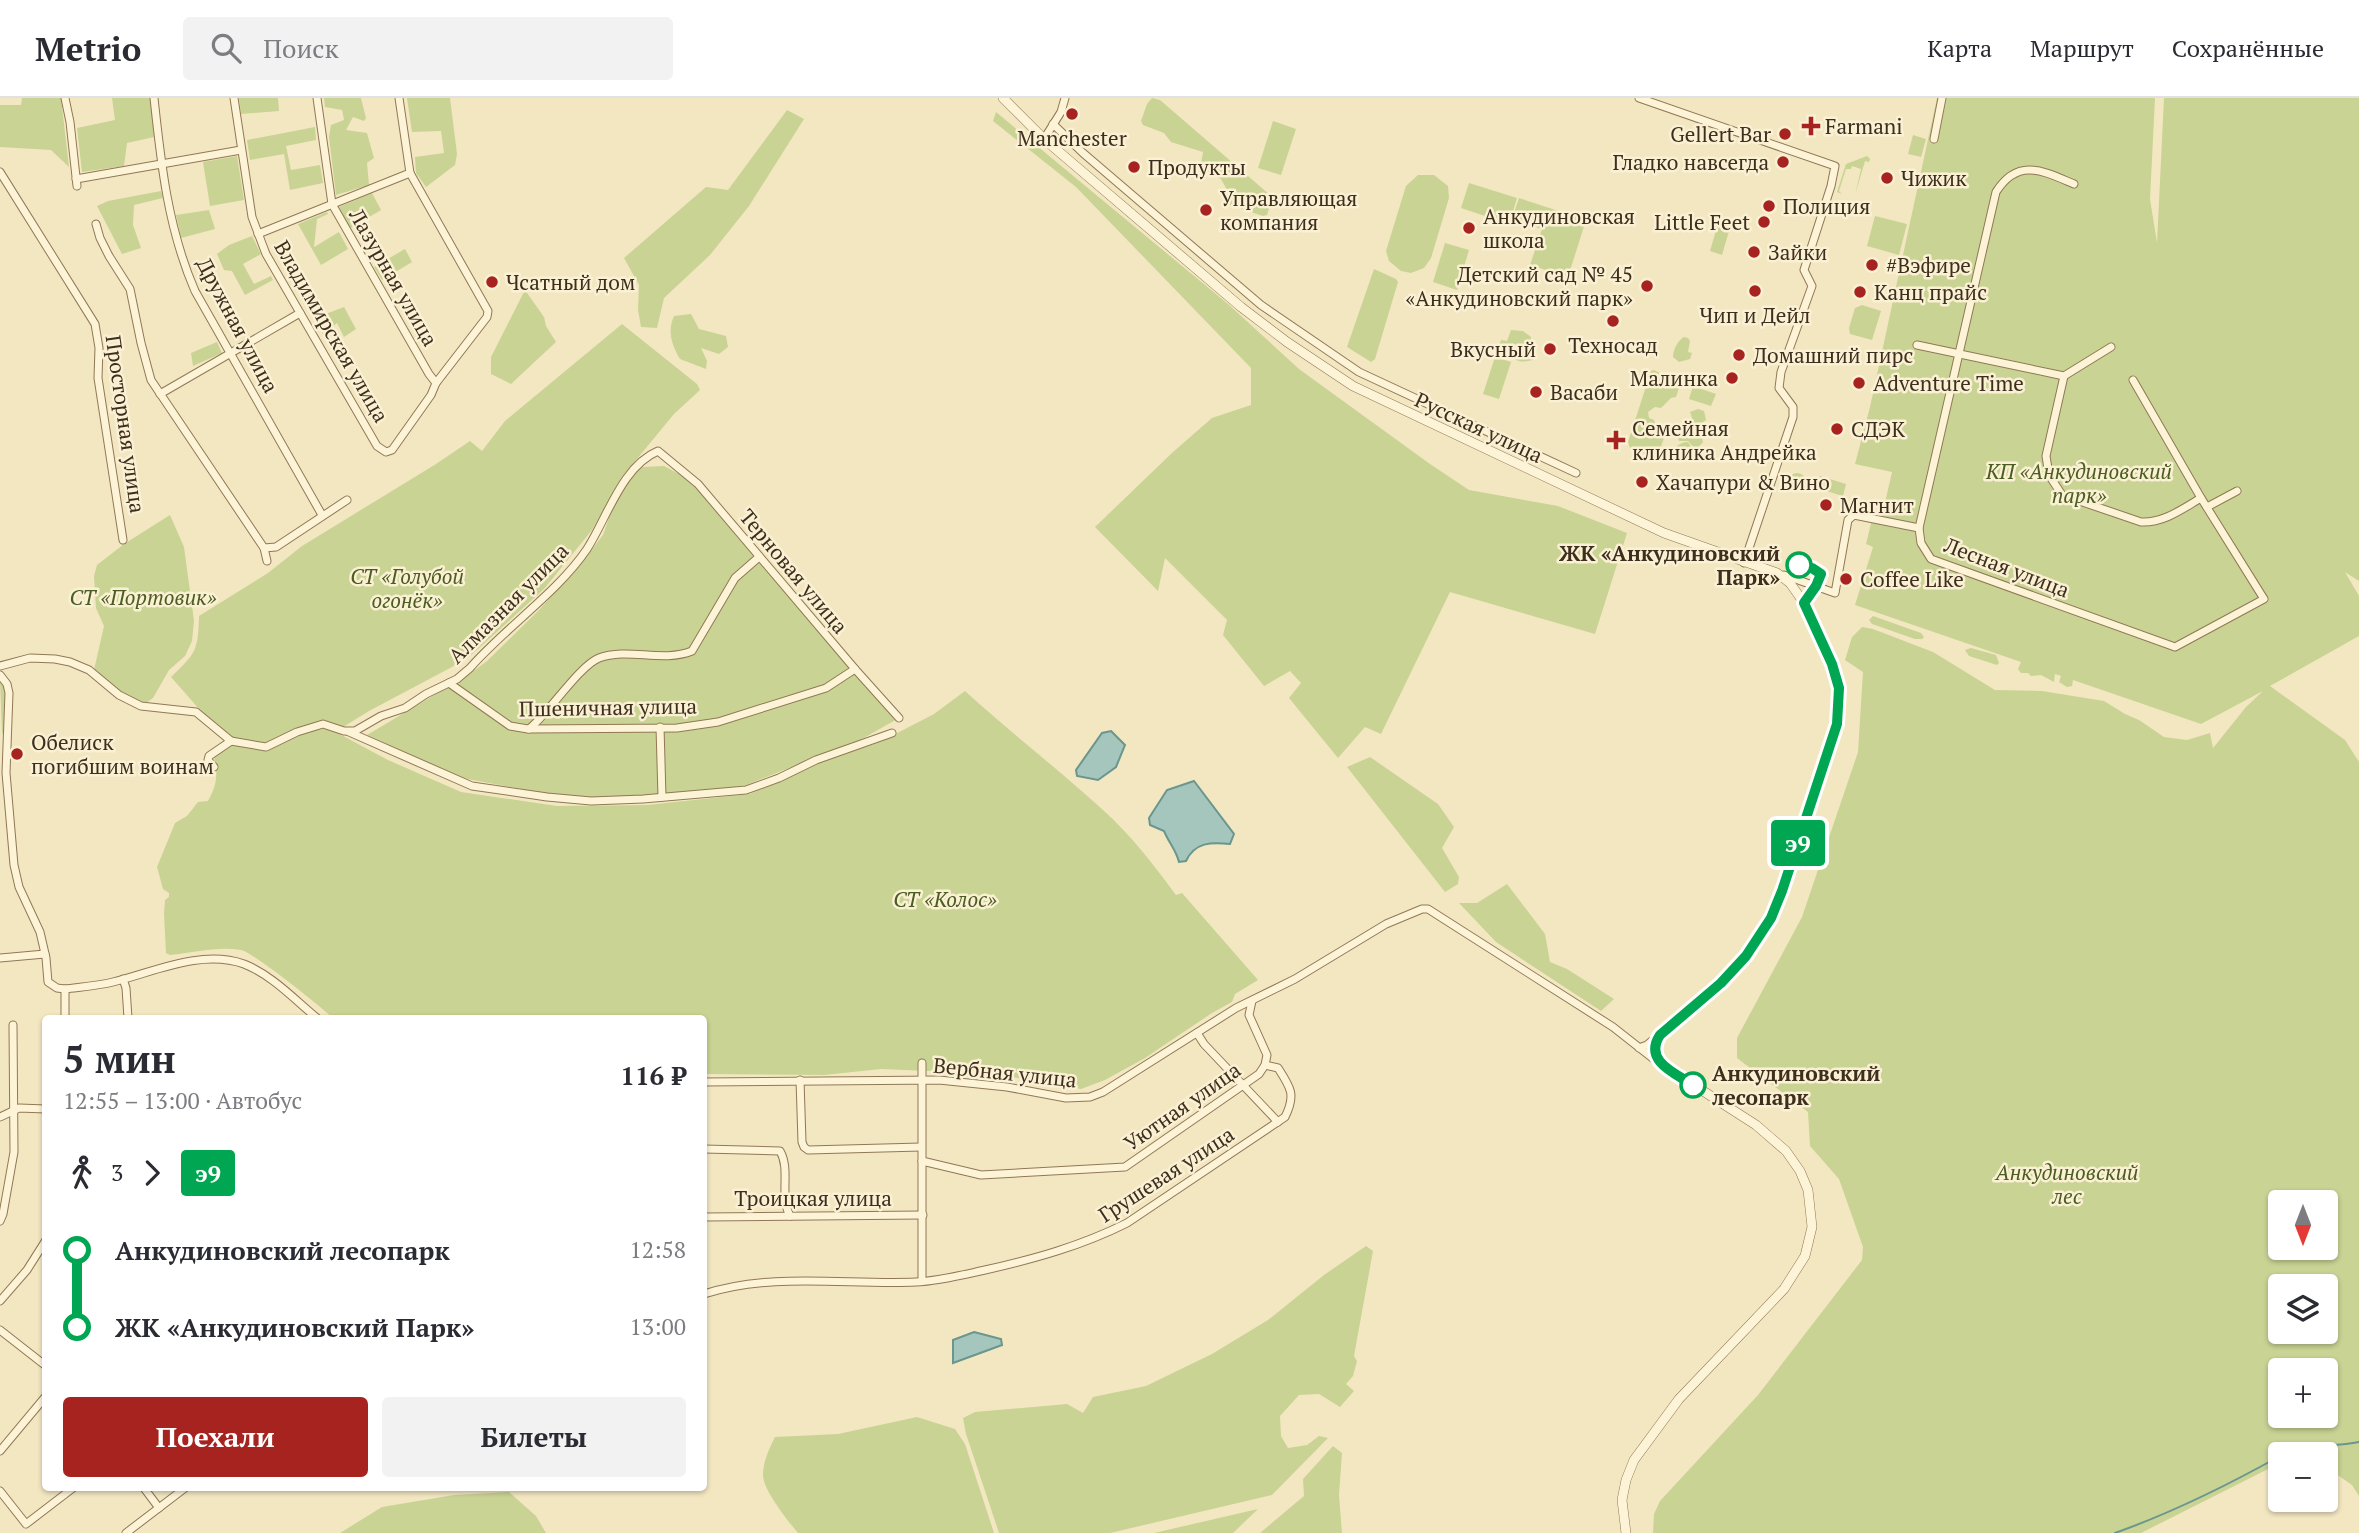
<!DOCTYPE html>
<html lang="ru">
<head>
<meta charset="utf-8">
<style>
	body { margin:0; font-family:"PT Serif",serif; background:#f2f2f3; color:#2b2b33; height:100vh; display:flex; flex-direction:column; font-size:26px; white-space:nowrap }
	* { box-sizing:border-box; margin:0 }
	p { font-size:23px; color:#7c7c81 }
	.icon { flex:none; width:38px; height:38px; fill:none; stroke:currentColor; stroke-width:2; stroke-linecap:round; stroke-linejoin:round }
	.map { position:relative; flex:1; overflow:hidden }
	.details { position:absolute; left:42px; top:917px; width:665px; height:476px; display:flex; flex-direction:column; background:#fff; border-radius:7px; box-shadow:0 2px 5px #0004 }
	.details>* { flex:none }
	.badge { padding:0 14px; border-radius:5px; font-size:24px; line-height:46px }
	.needle { width:46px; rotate:180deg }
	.buttons { position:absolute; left:2268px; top:1092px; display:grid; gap:14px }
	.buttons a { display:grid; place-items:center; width:70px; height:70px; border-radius:7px; background:#fff; box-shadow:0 2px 5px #0004; font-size:35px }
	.map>.badge { position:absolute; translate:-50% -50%; box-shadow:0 0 0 4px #fff }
	.legs { display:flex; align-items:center; gap:10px; height:77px; padding:0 21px; font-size:23px }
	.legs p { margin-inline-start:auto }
	.head { display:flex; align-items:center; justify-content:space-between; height:119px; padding:0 21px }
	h1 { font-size:38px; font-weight:700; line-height:52px }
	.action { display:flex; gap:14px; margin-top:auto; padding:14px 21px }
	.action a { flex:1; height:80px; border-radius:7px; background:#a7231f; color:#fff; font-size:28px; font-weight:700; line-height:80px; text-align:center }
	.action a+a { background:#f2f2f3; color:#2b2b33 }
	ul { padding:0 21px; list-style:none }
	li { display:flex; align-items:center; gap:24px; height:77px; font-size:26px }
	li i { display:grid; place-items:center; width:10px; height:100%; margin:0 9px; background:currentColor }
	li i::after { content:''; width:18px; height:18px; margin:-9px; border:5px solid; border-radius:50%; background:#fff }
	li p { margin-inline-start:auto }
	li:first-child i { background:linear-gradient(#0000 50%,currentColor 0) }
	li:last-child i { background:linear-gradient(currentColor 50%,#0000 0) }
	header { display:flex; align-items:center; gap:42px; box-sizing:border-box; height:98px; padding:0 35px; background:#fff; border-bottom:2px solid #e1e1e2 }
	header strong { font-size:33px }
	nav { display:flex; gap:38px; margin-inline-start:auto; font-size:24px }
	.search { width:490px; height:63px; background:#f2f2f3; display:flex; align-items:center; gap:18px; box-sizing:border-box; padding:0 24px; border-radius:7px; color:#7c7c81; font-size:26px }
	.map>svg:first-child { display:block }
</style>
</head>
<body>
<header>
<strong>Metrio</strong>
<div class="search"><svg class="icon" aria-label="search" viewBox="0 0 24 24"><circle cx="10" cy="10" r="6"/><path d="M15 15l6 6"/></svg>Поиск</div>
<nav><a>Карта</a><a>Маршрут</a><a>Сохранённые</a></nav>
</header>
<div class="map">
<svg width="2359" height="1435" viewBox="0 0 2359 1435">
	<rect width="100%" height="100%" fill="#f3e7c2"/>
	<g fill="#c9d394" fill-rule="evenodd">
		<polygon points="22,0 61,0 69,69 51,52 0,49 0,7 21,7"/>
		<polygon points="112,0 151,0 154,39 127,45 124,68 82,74 77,30 115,22"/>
		<polygon points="239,0 278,0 279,13 241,16"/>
		<polygon points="324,0 361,0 366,20 364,23 353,19 346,32 367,35 374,60 367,65 369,87 336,97 329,39 331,27 344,22 342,12 325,9"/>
		<polygon points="407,0 450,0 457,56 455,67 426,89 416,75 415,59 444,55 441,33 412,34"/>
		<polygon points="1152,0 1160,2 1270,97 1272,101 1267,117 1263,118 1224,105 1226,90 1221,81 1200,71 1203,54 1171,44 1164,35 1143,27 1141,23 1147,6"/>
		<path d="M1937,0h218l-5,101 7,44 7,-145h195v483l-14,-9 14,24v40l-89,50 75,54 14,22v734l-7,-11 -26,-18v-13h-18l-4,-2 -6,2h-18v9l-139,70h-488l1,-19 6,-13 98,-106 104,-135 1,-13 -24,-68 -29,-33 -2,-34 -71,-54v-20l65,-121 56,-165 5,-80 -18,-12 7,-23 10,-10 11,2 60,23 62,38 47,1 62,10 21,13 14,6 25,17 23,3 23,-7 3,15 33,-41 17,-16 -62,33 -128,-44 -1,6 -5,1 -8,-5 2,-6 -6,-2 -1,8 -13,-7 -10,1 -3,-3h-7l-3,-4 3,-7 -166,-57 18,-58 -7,-3 7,-29 9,1 10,-44 -37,-8 15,-57zM2280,1104h46v46h-46zM2280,1188h46v46h-46zM2280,1272h46v46h-46z"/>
		<polygon points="787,12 804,21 749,108 710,157 664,200 657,230 641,229 638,212 639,187 624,160 706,89 728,92"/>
		<polygon points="996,14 1228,206 1299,271 1430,366 1469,392 1558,408 1627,435 1595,536 1450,494 1381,636 1365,629 1338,660 1289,600 1301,585 1290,573 1264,588 1223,537 1227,522 1165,460 1158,493 1095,429 1173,354 1212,320 1251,307 1251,270 1076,89 993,23"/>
		<polygon points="1273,23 1296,31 1281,77 1258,70"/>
		<polygon points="315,29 316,42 286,48 291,72 320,67 323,85 290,92 284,56 250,62 247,42"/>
		<polygon points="1913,37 1926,41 1921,59 1908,56"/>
		<polygon points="237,58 244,102 210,108 203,64"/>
		<polygon points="1867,58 1870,61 1869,64 1865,63 1855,97 1861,71 1852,68 1851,71 1846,71 1839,93 1842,96 1837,94 1846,66"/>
		<polygon points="1418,77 1434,77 1448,88 1449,100 1431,160 1424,170 1411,175 1401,173 1389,163 1386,153 1406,88"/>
		<polygon points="1469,85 1517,100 1509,126 1461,110"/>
		<polygon points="161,93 163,100 134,107 133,127 141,150 122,156 97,108 108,103"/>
		<polygon points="372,95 381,112 349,131 339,109"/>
		<polygon points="1519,100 1586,122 1568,179 1530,167 1542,131 1512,121"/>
		<polygon points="209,112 215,131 181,140 176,117"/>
		<polygon points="327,114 328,116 317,121 314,149 339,134 348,151 321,167 298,126"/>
		<polygon points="1875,118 1907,126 1899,157 1867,148"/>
		<polygon points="1717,129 1729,133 1722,157 1710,153"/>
		<polygon points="252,138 261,156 243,166 254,186 271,178 273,182 245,197 232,173 224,172 217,156 229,147"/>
		<polygon points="1445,145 1469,152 1457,192 1433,184"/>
		<polygon points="405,151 412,164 382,182 374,169"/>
		<polygon points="1374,171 1396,181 1398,184 1375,261 1371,264 1347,249"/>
		<polygon points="525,192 544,219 546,228 556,244 511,286 491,276 491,259"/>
		<polygon points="1862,207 1881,213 1872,242 1850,236 1849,230 1855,210"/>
		<polygon points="344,209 356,231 344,239 337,225 323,236 319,229 323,217"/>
		<path d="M691,216l8,15 27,7 2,11 -9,7 -18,-6 6,13 -1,8 -26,-10c-8,-14 -13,-27 -6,-43z"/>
		<path d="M622,226l75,60 3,6 -26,24 -52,63 -30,53 -48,59 -77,70 -98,52 -26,16 -18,-7 -28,10 -34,16 -31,-7 -18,-13 -43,-49c25,-24 27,-26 28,-61l69,-43 34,-27 134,-82 34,-23 12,10 23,-30z"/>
		<path d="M1511,232l12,1 8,6 -4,18 6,3v2c-14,3 -15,2 -25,-7l-12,2 5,-15 6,1z"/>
		<path d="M1684,239l4,1 2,3 -2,11 4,1 -2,6 -11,3 -6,-5c0,-7 5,-17 11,-20z"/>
		<polygon points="217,244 222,255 193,268 191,255"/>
		<polygon points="1495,259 1511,264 1499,301 1483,296"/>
		<polygon points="1654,272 1669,280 1674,279 1680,281 1681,284 1676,299 1671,300 1661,310 1655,309 1648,314 1649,320 1654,322 1657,331 1665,337 1657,360 1630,350 1628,344 1651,273"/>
		<polygon points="1693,288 1716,296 1711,308 1689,301"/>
		<polygon points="1698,311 1704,313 1706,322 1695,330 1690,327 1692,320 1690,314"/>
		<polygon points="1686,333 1701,337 1703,344 1697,351 1695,351 1688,343 1679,343 1678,340"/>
		<path d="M1688,344l4,6 -4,10 -10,4 -6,-2c-1,-10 6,-18 16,-18z"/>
		<polygon points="664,368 698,386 899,620 862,641 746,687 706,694 630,699 569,700 457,679 367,637 468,577 487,563 538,513 579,468 603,437 616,399 632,376 643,369"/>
		<circle cx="1797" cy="384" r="9"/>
		<polygon points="1820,378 1846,386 1843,398 1816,390"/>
		<path d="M170,417l14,32 10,74 -2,20 -7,15 -16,14 -16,28 -7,5c-21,-2 -37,-20 -52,-33l10,-44 -8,-18 -2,-32 3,-11 27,-21z"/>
		<polygon points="1873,518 1921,535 1924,539 1922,541 1915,541 1872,526 1869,522"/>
		<polygon points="1971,550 1996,557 1999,565 1997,567 1969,558 1965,552"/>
		<polygon points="0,583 6,590 6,639 2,635"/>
		<path d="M965,593c45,41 93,78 138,119 27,24 51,55 73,85l6,-2 76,87 -23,14 -3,8 -20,11 -67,45 -40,22 -24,9 -121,-21 -32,3 -47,-2 -57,6 -120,-1v-56h-371c-12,-11 -80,-66 -92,-68 -23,-4 -48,3 -71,5l-4,-2 -2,-39 1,-14 4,-3v-4l-6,-4 -6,-22 18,-44 12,-7 11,-14 10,-1c9,-16 10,-26 6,-44l18,-12 33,5 36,-17 27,-5 60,32 73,32 96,14 90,-1 103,-11 68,-31 62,-21 54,-28z"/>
		<polygon points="1370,659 1438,706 1454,729 1442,750 1459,779 1458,786 1445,794 1347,669"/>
		<polygon points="1507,786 1545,836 1550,864 1567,871 1614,901 1601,913 1496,844 1459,805 1477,805"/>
		<polygon points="1366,1148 1373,1153 1354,1258 1357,1263 1353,1278 1346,1286 1354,1293 1340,1309 1319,1296 1299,1297 1280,1318 1281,1338 1288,1350 1307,1347 1319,1338 1328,1340 1272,1397 1110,1435 999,1435 966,1336 963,1320 975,1314 1067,1306 1083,1315 1093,1299 1146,1288 1212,1256 1268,1222 1324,1177"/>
		<path d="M917,1319l38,12 10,15 29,89h-196c-10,-12 -35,-43 -35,-58 0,-13 6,-26 12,-38l63,-3z"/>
		<polygon points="1333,1348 1342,1355 1339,1397 1342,1435 1260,1435 1304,1398 1303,1381"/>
		<polygon points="509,1394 536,1418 546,1435 340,1435 382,1409 454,1397"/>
		<polygon points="1258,1411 1233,1435 1154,1435"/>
	</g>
	<g fill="#a5c6bd" stroke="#6a968d" stroke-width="2">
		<polygon points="1111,633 1125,647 1116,669 1098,682 1077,678 1076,672 1102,635"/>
		<path d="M1194,683l40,53 -4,10c-19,-2 -35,-2 -44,17l-7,1c-3,-12 -10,-19 -15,-31l-14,-6 -1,-7 18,-28z"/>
		<polygon points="974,1234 1001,1241 1002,1247 953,1265 953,1242"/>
	</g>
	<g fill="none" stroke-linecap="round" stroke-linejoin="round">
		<g stroke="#6a968d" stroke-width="2">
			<path d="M2283,1356c24,-12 50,-6 76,-12"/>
			<path d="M2115,1435c56,-20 113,-48 165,-77"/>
		</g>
		<g stroke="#907856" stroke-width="9">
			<g id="minor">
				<polyline points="65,0 70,24 77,88"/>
				<path d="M154,0c7,66 14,131 41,193l127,224"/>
				<polyline points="234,0 252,119 266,156 377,348 386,354 392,352 431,297 436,285 429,276 332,106 317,0"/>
				<polyline points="399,0 410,75 488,213 487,219 436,285"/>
				<polyline points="1639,0 1835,68 1831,88 1804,172 1812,188 1781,274 1779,290 1793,309 1793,319 1744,465"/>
				<polyline points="1053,26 1083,55 1261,207 1359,274 1576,375"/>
				<polyline points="1044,41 1061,14 1065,0"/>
				<polyline points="1934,41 1942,0"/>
				<polyline points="0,74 95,226 99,250 98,280 123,442"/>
				<polyline points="76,81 241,52"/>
				<path d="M2074,86c-31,-13 -56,-27 -78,8l-77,336 2,15 10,16 244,88 89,-48 -63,-101 -68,-118"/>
				<polyline points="96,126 100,140 109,158 130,191 141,245 151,282 264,450 267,463"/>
				<polyline points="258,136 410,75"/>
				<polyline points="1917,247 2064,278 2111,249"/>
				<path d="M2064,278l-18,80 3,19 13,20 79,27c23,1 41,-13 60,-24"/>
				<polyline points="160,296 300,215"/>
				<polyline points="2207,409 2237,393"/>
				<polyline points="264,450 276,449 347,402"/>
				<polyline points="1784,477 1835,495 1848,422 1854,417 1919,430"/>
				<polyline points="0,568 30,560 55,561 70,564 89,572 119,597 141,608 196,614 231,643 209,658 208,662 214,669"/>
				<path d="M0,577l7,9 2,9 -3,80 8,92 5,22 21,45 6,26 2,24 9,6 8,1c15,-2 32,-3 48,-7 41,-10 88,-33 131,-18 28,11 51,36 73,54"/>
				<polyline points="449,585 510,628 528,631 677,630 718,624 826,590 855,571"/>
				<polyline points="660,629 662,699"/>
				<path d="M529,631c20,-16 50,-63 70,-71 29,-11 63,5 93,-7l43,-73 24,-21"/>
				<polyline points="349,634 472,688 547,699 591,703 643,701 746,692 779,680 816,662 892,635"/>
				<path d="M231,643l35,6 31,-15 26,-8 21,7h11l26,-15 24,-8 21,-14 31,-15 13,-11c35,-40 88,-76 117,-119 20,-31 35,-83 71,-98l40,33 157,185 44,49"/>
				<polyline points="0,860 45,856"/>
				<polyline points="123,881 126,890 128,920"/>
				<polyline points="65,920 65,891"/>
				<polyline points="1197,935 1204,946 1278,1024"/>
				<polyline points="1639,950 1647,947 1659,937"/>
				<polyline points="922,965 922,1183"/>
				<polyline points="800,982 802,1044 804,1049 808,1052 921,1049"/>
				<polyline points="704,984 939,982 1007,989 1066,1000 1090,999 1103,994 1236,910 1295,881 1386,826 1422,811 1428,811 1613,929 1660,966"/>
				<polyline points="0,1019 19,1010 46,1011"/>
				<path d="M704,1051l76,2c11,19 -1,45 10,65"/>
				<polyline points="922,1063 981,1077 1125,1069 1259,976 1265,967 1267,957 1249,917 1252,903"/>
				<polyline points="704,1119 923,1117"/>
				<polyline points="0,1123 3,1116 14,1054 13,927"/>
				<path d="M704,1196c67,-22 142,-9 212,-12 23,-1 46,-7 69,-12 49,-11 96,-24 142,-47l158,-106c11,-22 6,-29 -7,-49l-13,-3"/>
				<polyline points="0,1203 27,1172 46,1142"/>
				<polyline points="0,1232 46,1268"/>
				<polyline points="0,1353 46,1298"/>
				<polyline points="144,1390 159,1410"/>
				<polyline points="0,1393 26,1426 73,1390"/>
				<polyline points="126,1435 185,1390"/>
			</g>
		</g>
		<g stroke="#907856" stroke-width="10">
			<polyline id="tertiary" points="1003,0 1044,41 1241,209 1287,244 1353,288 1664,435 1777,475 1790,485 1804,505 1832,566 1839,590 1837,626 1782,793 1762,835 1736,870 1660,937 1654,952 1661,966 1756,1027 1786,1053 1800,1073 1808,1092 1812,1129 1805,1158 1784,1191 1679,1301 1634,1362 1626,1382 1622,1402 1626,1435"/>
		</g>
		<use href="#minor" stroke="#fdf3d7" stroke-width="7"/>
		<use href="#tertiary" stroke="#fdf3d7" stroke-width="9"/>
	</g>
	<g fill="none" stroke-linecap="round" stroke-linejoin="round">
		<g stroke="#fff" stroke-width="16">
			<path id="line-1" d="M1693,987c-18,-12 -50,-24 -33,-50l61,-52 25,-27 25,-38 11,-27 55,-167 2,-36 -7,-24 -28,-61 12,-17 5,-12 -9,-6 -13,-3"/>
		</g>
		<use href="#line-1" stroke="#00a651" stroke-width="10"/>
	</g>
	<g fill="#a7231f" stroke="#faf0d3" stroke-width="2.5">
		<circle cx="1072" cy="16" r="7"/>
		<path d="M1807.5 17.5h7v7h7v7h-7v7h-7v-7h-7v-7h7z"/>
		<circle cx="1785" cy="36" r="7"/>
		<circle cx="1783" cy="64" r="7"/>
		<circle cx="1134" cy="69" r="7"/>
		<circle cx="1887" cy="80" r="7"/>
		<circle cx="1769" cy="108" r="7"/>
		<circle cx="1206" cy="112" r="7"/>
		<circle cx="1764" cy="124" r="7"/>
		<circle cx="1469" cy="130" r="7"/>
		<circle cx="1754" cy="154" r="7"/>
		<circle cx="1872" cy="167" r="7"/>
		<circle cx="492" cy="184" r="7"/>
		<circle cx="1647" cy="188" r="7"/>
		<circle cx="1755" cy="193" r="7"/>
		<circle cx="1860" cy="194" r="7"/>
		<circle cx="1613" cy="223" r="7"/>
		<circle cx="1550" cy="251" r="7"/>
		<circle cx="1739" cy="257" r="7"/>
		<circle cx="1732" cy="280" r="7"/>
		<circle cx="1859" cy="285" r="7"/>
		<circle cx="1536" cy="294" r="7"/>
		<circle cx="1837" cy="331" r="7"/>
		<path d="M1612.5 331.5h7v7h7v7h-7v7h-7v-7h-7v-7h7z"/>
		<circle cx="1642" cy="384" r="7"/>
		<circle cx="1826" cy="407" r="7"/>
		<circle cx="1846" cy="481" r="7"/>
		<circle cx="17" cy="656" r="7"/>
	</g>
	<g fill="#fff" stroke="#00a651" stroke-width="3.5">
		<circle cx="1799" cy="467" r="12"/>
		<circle cx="1693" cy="987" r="12"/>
	</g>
	<g text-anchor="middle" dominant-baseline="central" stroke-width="5" stroke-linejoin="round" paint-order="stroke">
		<g font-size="21" fill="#3e2e1d" stroke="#faf0d3" text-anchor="start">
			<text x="1825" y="28">Farmani</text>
			<text x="1771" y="36" text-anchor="end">Gellert Bar</text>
			<text x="1072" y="40" text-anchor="middle">Manchester</text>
			<text x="1769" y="64" text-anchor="end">Гладко навсегда</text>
			<text x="1148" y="69">Продукты</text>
			<text x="1901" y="80">Чижик</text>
			<text x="1220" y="100">Управляющая<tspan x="1220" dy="24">компания</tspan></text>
			<text x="1783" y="108">Полиция</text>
			<text x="1483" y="118">Анкудиновская<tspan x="1483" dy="24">школа</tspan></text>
			<text x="1750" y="124" text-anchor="end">Little Feet</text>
			<text x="1768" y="154">Зайки</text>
			<text x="1886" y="167">#Вэфире</text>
			<text x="1633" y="176" text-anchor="end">Детский сад № 45<tspan x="1633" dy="24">«Анкудиновский парк»</tspan></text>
			<text x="506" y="184">Чсатный дом</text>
			<text x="1874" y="194">Канц прайс</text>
			<text x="1755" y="217" text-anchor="middle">Чип и Дейл</text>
			<text x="1613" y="247" text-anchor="middle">Техносад</text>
			<text x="1536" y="251" text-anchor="end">Вкусный</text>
			<text x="1753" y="257">Домашний пирс</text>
			<text x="1718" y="280" text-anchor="end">Малинка</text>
			<text x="1873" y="285">Adventure Time</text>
			<text x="1550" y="294">Васаби</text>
			<text x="1632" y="330">Семейная<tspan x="1632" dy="24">клиника Андрейка</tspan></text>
			<text x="1851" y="331">СДЭК</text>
			<text x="1656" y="384">Хачапури &amp; Вино</text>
			<text x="1840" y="407">Магнит</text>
			<text x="1860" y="481">Coffee Like</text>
			<text x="31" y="644">Обелиск<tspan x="31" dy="24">погибшим воинам</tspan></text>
		</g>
		<g font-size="21" fill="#3e2e1d" stroke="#faf0d3">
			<text transform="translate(394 179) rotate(60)">Лазурная улица</text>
			<text transform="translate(238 227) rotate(62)">Дружная улица</text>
			<text transform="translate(332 233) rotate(60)">Владимирская улица</text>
			<text transform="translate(126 326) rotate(82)">Просторная улица</text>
			<text transform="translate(1479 329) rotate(25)">Русская улица</text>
			<text transform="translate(2007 469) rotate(21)">Лесная улица</text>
			<text transform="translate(794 473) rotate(50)">Терновая улица</text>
			<text transform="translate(508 505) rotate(-45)">Алмазная улица</text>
			<text transform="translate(608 609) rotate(-1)">Пшеничная улица</text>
			<text transform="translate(1005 974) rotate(6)">Вербная улица</text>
			<text transform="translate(1182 1008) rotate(-35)">Уютная улица</text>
			<text transform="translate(1166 1076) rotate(-33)">Грушевая улица</text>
			<text x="813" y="1100">Троицкая улица</text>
		</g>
		<g font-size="21" font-style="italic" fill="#4b5d20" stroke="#faf0d3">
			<text x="2079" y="373">КП «Анкудиновский<tspan x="2079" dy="24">парк»</tspan></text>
			<text x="407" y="478">СТ «Голубой<tspan x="407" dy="24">огонёк»</tspan></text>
			<text x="143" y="499">СТ «Портовик»</text>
			<text x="945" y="801">СТ «Колос»</text>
			<text x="2067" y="1074">Анкудиновский<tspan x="2067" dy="24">лес</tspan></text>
		</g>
		<g font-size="21" font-weight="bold" fill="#3e2e1d" stroke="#faf0d3" text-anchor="end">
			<text x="1780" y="455">ЖК «Анкудиновский<tspan x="1780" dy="24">Парк»</tspan></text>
			<text x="1712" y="975" text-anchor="start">Анкудиновский<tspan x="1712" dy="24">лесопарк</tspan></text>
		</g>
	</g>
</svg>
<div class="buttons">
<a><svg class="needle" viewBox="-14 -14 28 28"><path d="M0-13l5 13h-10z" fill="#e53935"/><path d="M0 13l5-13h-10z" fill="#7c7c81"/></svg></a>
<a><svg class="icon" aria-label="layers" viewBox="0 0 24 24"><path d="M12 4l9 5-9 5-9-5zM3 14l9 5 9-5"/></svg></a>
<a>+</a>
<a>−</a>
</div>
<b class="badge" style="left:1798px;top:745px;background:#00a651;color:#fff">э9</b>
<section class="details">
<div class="head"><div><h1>5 мин</h1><p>12:55 – 13:00 · Автобус</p></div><b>116 ₽</b></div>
<div class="legs"><svg class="icon" aria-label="walk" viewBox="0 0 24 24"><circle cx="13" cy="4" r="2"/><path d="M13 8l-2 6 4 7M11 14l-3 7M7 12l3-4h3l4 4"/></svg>3<svg class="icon" aria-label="forward" viewBox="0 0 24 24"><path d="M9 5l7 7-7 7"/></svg><b class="badge" style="background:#00a651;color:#fff">э9</b></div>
<ul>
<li><i style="color:#00a651"></i><b>Анкудиновский лесопарк</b><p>12:58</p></li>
<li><i style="color:#00a651"></i><b>ЖК «Анкудиновский Парк»</b><p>13:00</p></li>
</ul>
<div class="action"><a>Поехали</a><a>Билеты</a></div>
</section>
</div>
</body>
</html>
